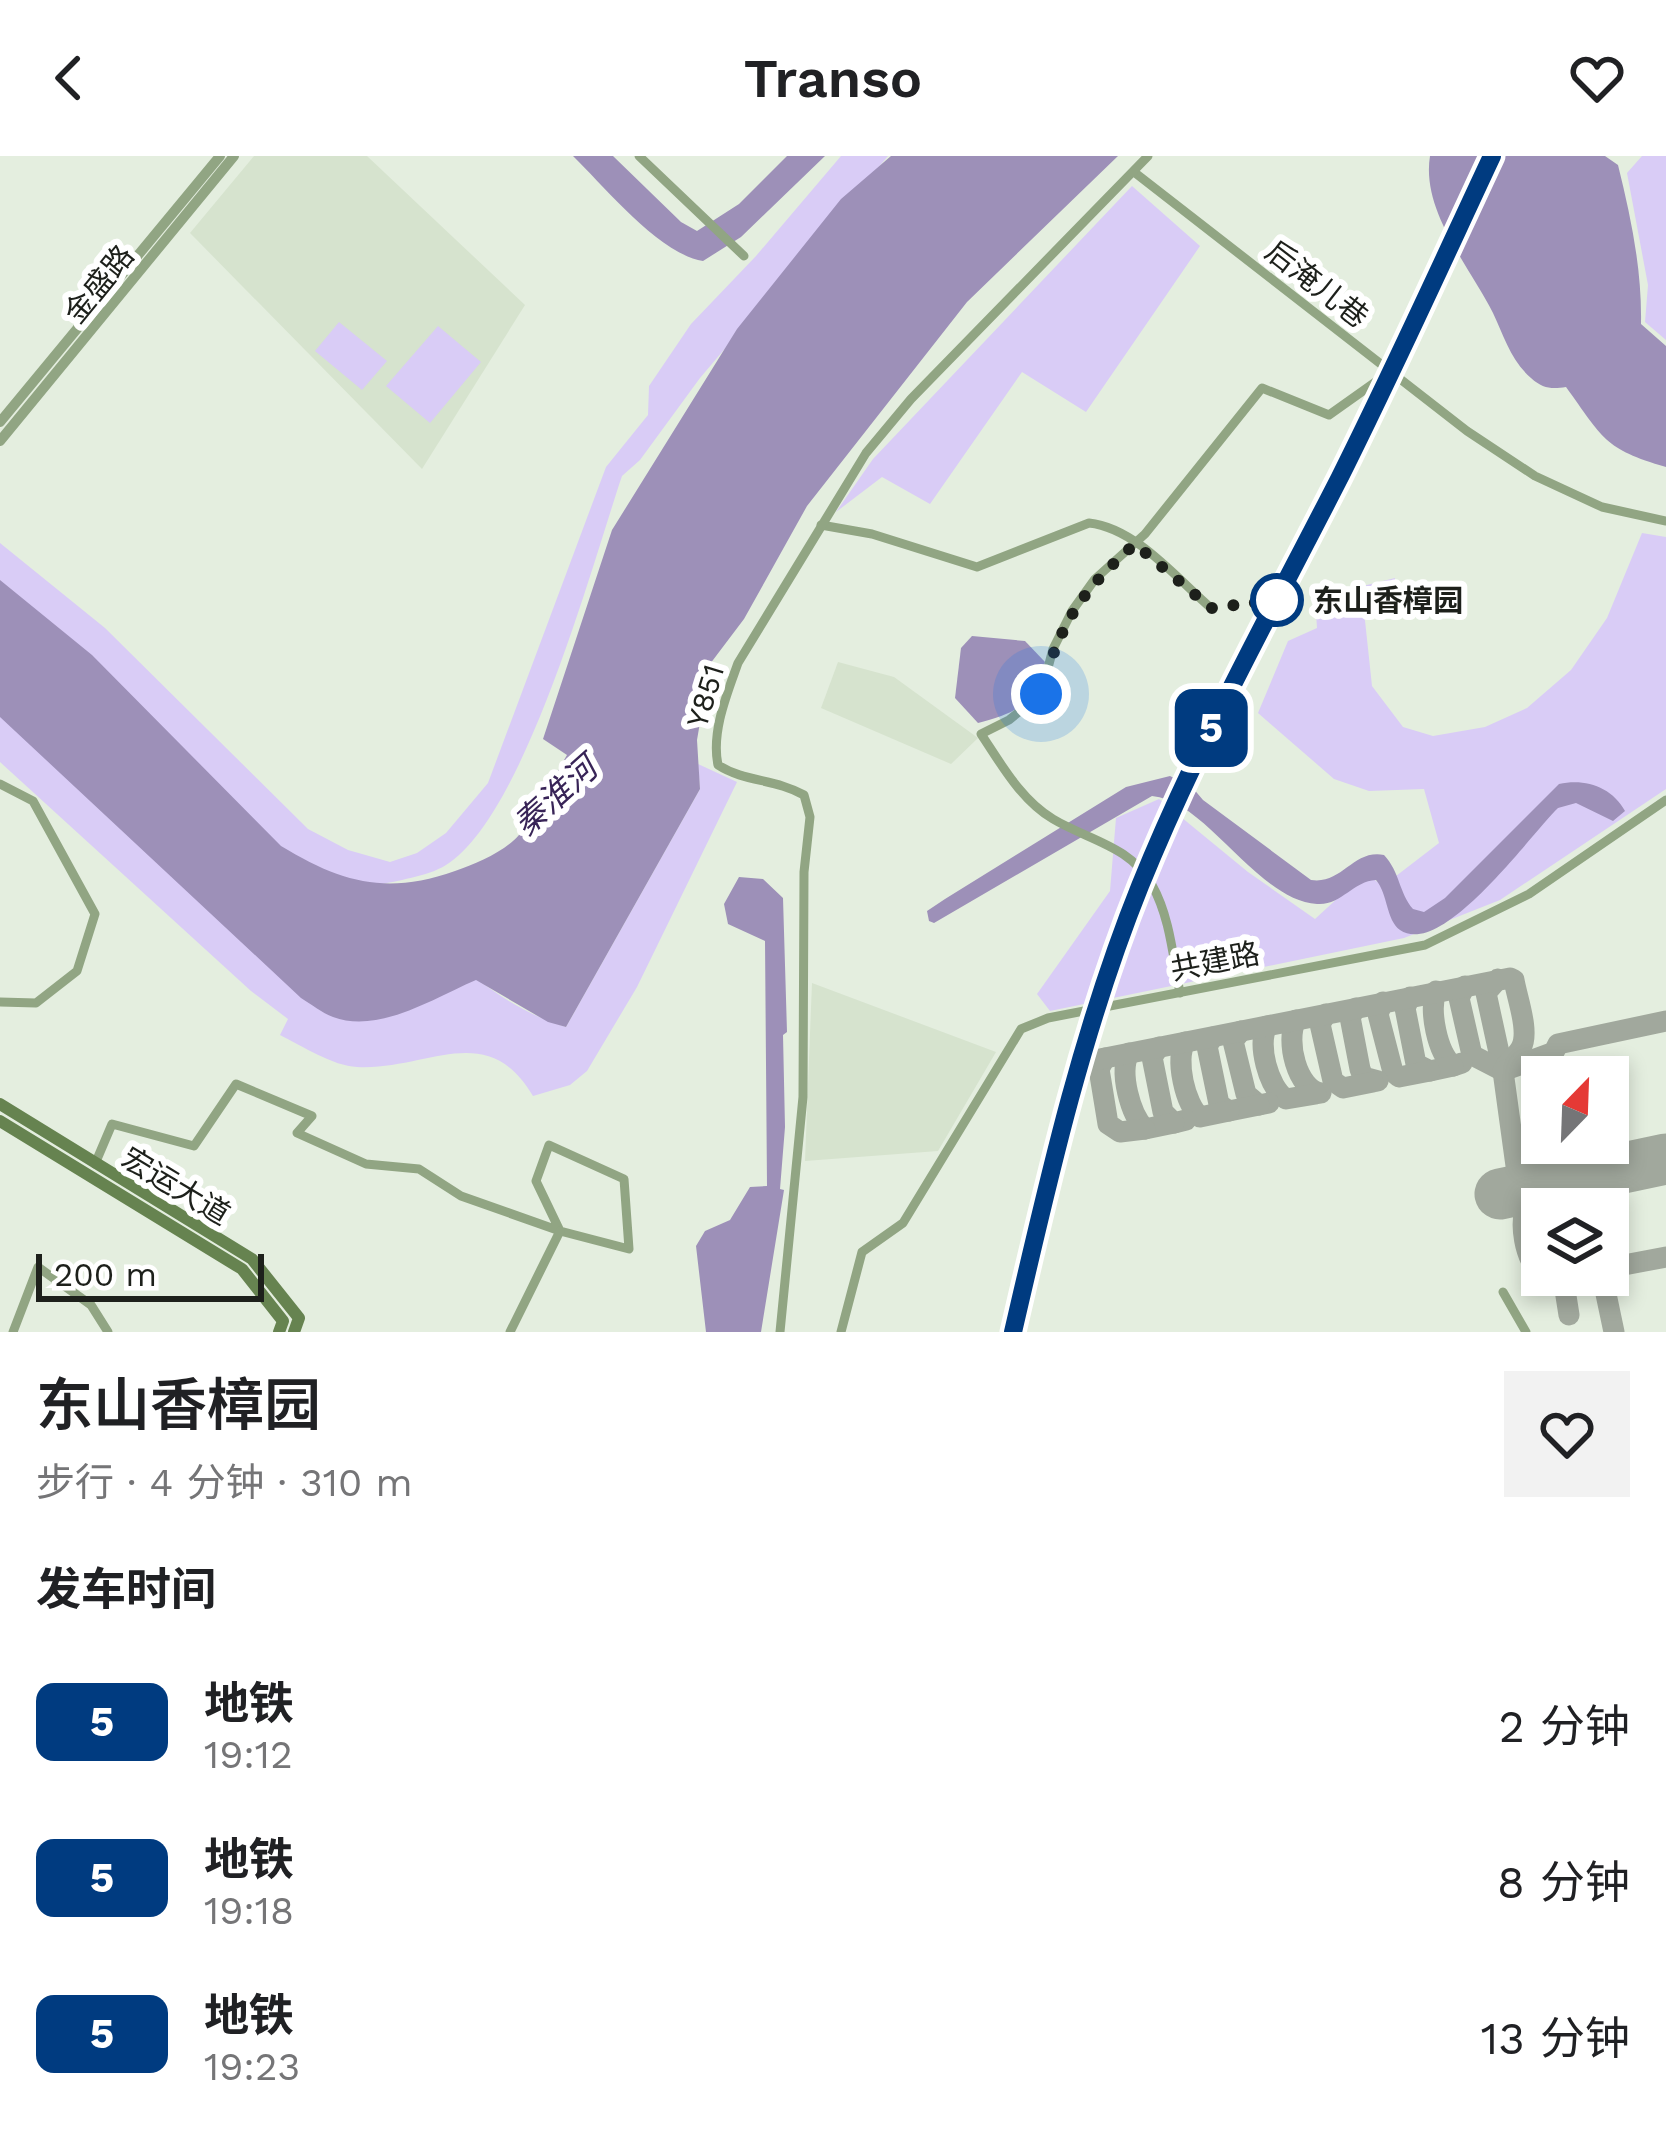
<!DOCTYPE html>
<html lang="zh">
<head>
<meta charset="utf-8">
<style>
	body { margin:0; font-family:"Work Sans","Noto Sans SC",sans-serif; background:#f2f2f2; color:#202124; height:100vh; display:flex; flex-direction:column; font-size:45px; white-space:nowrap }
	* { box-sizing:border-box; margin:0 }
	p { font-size:39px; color:#757577 }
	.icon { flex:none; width:66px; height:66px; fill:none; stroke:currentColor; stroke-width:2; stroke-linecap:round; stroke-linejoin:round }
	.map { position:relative; height:1176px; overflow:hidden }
	.panel { display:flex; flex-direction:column; background:#fff; flex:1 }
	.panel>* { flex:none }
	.badge { padding:0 24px; border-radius:18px; font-size:42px; line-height:78px }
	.needle { width:78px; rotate:23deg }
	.buttons { position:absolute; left:1521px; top:900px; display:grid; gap:24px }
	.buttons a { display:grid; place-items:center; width:108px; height:108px; border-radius:0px; background:#fff; box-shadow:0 6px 18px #0003; font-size:60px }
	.scale { position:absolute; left:36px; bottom:30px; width:228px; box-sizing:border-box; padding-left:12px; border:6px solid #1d201b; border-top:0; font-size:33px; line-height:42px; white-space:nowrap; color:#1d201b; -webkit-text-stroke:9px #fff; paint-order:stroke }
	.you { position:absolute; width:60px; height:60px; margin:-30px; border:9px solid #fff; border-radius:50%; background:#1a73e8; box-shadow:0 0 0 18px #1a73e833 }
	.map>.badge { position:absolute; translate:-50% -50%; box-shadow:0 0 0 6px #fff }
	h2 { padding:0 36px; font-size:45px; line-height:108px }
	.round { display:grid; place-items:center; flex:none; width:126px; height:126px; border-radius:0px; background:#f2f2f2 }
	.overview { display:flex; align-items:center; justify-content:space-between; height:204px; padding:0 36px }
	h1 { font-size:57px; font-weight:600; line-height:90px }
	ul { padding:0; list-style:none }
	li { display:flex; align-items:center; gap:36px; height:156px; padding:0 36px }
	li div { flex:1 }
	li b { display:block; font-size:45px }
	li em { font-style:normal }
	li .badge { min-width:132px; font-weight:700; text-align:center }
	header { display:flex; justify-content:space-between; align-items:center; height:156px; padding:0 36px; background:#fff; font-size:54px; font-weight:600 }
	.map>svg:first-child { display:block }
</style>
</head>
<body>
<header><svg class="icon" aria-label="back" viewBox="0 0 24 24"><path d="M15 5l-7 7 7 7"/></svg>Transo<svg class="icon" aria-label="heart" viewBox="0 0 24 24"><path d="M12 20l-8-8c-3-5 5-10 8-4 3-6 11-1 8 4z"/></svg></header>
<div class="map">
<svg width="1666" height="1176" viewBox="0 0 1666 1176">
	<rect width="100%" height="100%" fill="#e4eedf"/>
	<g fill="#d6e3ce">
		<polygon points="254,0 367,0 525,149 422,313 190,77"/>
		<polygon points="838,506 894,521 978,582 951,608 821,552"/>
		<polygon points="812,827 996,896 938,995 805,1005"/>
	</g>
	<g fill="#d9ccf6">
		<path d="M841,0h47l-188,222 -60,82 -18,16c-31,92 -97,339 -176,389 -19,12 -49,15 -71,21 57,53 114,118 191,141l134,-238 -2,-25 39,18 -100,205 -50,84 -17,14 -37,11c-46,-78 -106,-25 -176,-29 -24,-1 -55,-21 -77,-32l8,-16 -37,-28 -251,-229v-219l105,85 203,201 40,21 42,12 27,-9 29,-20 42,-50 118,-316 42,-52 1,-29 42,-62 65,-68z"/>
		<polygon points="1642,0 1666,0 1666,184 1645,166 1648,129 1627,17"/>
		<polygon points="1132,30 1200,90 1086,256 1022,216 930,348 882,321 836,356 873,303"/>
		<polygon points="339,166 387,205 362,234 315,195"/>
		<polygon points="438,170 481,206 430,267 386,230"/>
		<polygon points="1642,377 1666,381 1666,633 1500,744 1404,782 1050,855 1037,838 1110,735 1116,662 1159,643 1248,716 1315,763 1365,717 1383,730 1439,687 1424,633 1369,635 1334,623 1258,557 1288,485 1317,472 1315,442 1395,422 1395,446 1364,455 1372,530 1403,571 1433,580 1485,571 1527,552 1571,514 1607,462"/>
	</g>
	<g fill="#9d90b8">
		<path d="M573,0h40l68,66 16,9 42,-27 48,-48h38l-84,81 -38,24c-44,-7 -98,-74 -130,-105z"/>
		<path d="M891,0h227l-151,146 -160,204 -63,113 -34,45 -13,76 3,49 -134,238 -18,-5 -72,-42c-42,18 -97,54 -143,37 -11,-4 -22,-13 -32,-19l-301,-281v-137l92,75 189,191c61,37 106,49 174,25 22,-8 49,-19 64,-36 20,-22 33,-55 48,-80l-24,-16 69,-209 125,-201 104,-130z"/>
		<path d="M1430,0h175l13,9c13,53 24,104 23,159l25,22v121c-62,-18 -63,-29 -100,-80 -14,2 -23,2 -35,-9 -20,-17 -27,-42 -38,-65 -23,-46 -72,-102 -63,-157z"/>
		<path d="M972,480l53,5 20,21c-13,43 -25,50 -67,61l-23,-25 6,-50z"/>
		<path d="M1170,620l22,11 11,13 108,80c31,5 42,-31 73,-25 16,17 15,38 29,54l11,3 21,-14 114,-114c26,-6 53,3 66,27l-12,10 -37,-18 -18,5c-28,27 -116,151 -158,122 -14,-10 -12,-36 -24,-50 -23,1 -35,26 -59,24 -60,-4 -111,-104 -165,-108l-218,127 -5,-2 -2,-10 18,-12 181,-112z"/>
		<polygon points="739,721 763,723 783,742 787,876 783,879 785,971 780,1033 784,1034 761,1176 706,1176 696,1090 705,1075 730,1064 750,1031 767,1030 765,785 728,768 724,748"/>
	</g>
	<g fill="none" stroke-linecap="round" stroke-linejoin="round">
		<g stroke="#a1a89d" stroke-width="21">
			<polyline points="1498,823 1486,837 1503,915"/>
			<polyline points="1465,830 1459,842 1472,899 1503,915"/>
			<path d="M1436,835c-7,20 1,61 17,75l9,-3"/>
			<polyline points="1410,841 1405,852 1416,908 1430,915 1453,910"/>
			<polyline points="1383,846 1378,858 1393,916 1399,921 1430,915"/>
			<polyline points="1356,852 1350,861 1360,913 1363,921 1378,925"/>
			<polyline points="1326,858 1320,868 1333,925 1343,932 1373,926"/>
			<path d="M1296,864c-11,20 1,70 25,73"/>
			<path d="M1267,870c-10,18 1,61 19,73l30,-5"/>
			<polyline points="1241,875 1233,885 1246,938 1259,949 1269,947"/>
			<polyline points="1213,881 1207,890 1219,948 1229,955 1259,949"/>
			<path d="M1185,886c-10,18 0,62 15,75l29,-6"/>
			<polyline points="1159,891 1152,901 1163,956 1174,967 1186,964"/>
			<path d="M1129,897c-10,19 1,61 16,76l29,-6"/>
			<polyline points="1105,902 1099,913 1108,968 1120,976 1145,973"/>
			<path d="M1095,904l415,-82 4,2c3,18 16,52 7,68 -5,10 -13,11 -18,23l14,102"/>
			<polyline points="1503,915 1554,896 1558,888 1666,865"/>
			<polyline points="1608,1112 1666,1101"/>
			<path d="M1542,1119c-17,-13 -25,-55 -13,-73 6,-9 16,-13 24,-19"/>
			<polyline points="1602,1119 1614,1176"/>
			<polyline points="1563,1121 1569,1159"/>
		</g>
		<polyline stroke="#a1a89d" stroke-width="51" points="1500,1038 1666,1003"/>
		<g stroke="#91a583" stroke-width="9">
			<polyline points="639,0 744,100"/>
			<polyline points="1134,16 1467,275 1535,320 1602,351 1666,365"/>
			<path d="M821,369l51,9 105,33 112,-44c47,5 88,56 122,85"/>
			<polyline points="0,628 33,645 95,758 77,815 36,847 0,846"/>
			<path d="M1180,837c-7,-36 -10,-76 -28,-108 -21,-39 -64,-45 -99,-66 -32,-19 -52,-55 -72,-85l28,-14 32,-26 12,-45 19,-38 23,-32 50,-45 117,-146 67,27 62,-44"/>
			<polyline points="95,1008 112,968 194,990 236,928 312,960 297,977 366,1008 419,1013 461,1040 560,1075 629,1093 624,1023 549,989 536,1025 560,1075"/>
			<polyline points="1503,1136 1526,1176"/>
			<polyline points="13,1176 38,1111 91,1149 108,1176"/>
			<polyline points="510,1176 560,1075"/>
			<path d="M780,1176l23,-235 1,-225 6,-55 -6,-22c-28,-16 -60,-13 -86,-30 -7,-33 9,-71 20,-102l128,-210 45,-54 237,-243"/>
			<polyline points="841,1176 862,1096 903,1067 1021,873 1048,862 1425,789 1529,738 1666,644"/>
		</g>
		<g stroke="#91a583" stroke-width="10">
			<polyline points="0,266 220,0"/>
			<polyline points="0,285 234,0"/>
		</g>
		<g stroke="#668350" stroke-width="12">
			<polyline points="0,948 252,1103 299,1162 294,1176"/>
			<polyline points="0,965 242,1113 283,1165 279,1176"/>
		</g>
	</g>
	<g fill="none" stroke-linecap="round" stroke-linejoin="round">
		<g stroke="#fff" stroke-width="27">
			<path id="line" d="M1013,1176c35,-151 69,-302 127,-446 57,-141 131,-274 200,-409 53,-106 102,-214 152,-321"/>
		</g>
		<use href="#line" stroke="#003b80" stroke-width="18"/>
		<path stroke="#1d201b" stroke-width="12" stroke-dasharray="0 21.6" d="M1041,538c18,-69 40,-103 94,-150l76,64 66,-8"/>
	</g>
	<circle fill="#fff" stroke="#003b80" stroke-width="6" cx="1277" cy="444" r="24"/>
	<g text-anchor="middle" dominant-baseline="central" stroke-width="12" stroke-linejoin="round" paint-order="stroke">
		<g font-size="30" fill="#1d201b" stroke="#fff">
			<text transform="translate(99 128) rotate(-51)">金盛路</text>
			<text transform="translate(1317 128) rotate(38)">后淹儿巷</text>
			<text transform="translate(705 540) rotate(-73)">Y851</text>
			<text transform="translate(1215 805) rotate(-11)">共建路</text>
			<text transform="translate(176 1030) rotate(31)">宏运大道</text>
		</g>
		<g font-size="30" font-weight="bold" fill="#1d201b" stroke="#fff" text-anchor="start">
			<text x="1313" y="444">东山香樟园</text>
		</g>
		<g font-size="33" font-style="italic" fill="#382457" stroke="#fff">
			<text transform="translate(555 640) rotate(-42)">秦淮河</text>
		</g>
	</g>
</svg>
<div class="buttons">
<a><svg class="needle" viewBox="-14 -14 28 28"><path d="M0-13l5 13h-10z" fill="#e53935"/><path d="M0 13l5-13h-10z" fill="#757577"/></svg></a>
<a><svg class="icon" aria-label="layers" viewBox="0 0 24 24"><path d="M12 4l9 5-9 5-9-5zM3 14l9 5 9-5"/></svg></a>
</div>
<div class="scale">200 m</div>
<div class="you" style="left:1041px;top:538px"></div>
<b class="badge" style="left:1211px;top:572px;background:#003b80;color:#fff">5</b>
</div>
<section class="panel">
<div class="overview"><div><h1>东山香樟园</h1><p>步行 · 4 分钟 · 310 m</p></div><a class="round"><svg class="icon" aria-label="heart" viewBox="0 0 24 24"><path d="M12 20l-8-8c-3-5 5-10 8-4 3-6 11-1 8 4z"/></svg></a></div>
<h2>发车时间</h2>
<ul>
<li><span class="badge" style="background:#003b80;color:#fff">5</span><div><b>地铁</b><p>19:12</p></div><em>2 分钟</em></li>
<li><span class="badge" style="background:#003b80;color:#fff">5</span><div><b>地铁</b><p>19:18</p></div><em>8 分钟</em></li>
<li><span class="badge" style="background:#003b80;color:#fff">5</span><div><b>地铁</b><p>19:23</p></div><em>13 分钟</em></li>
</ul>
</section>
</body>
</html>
